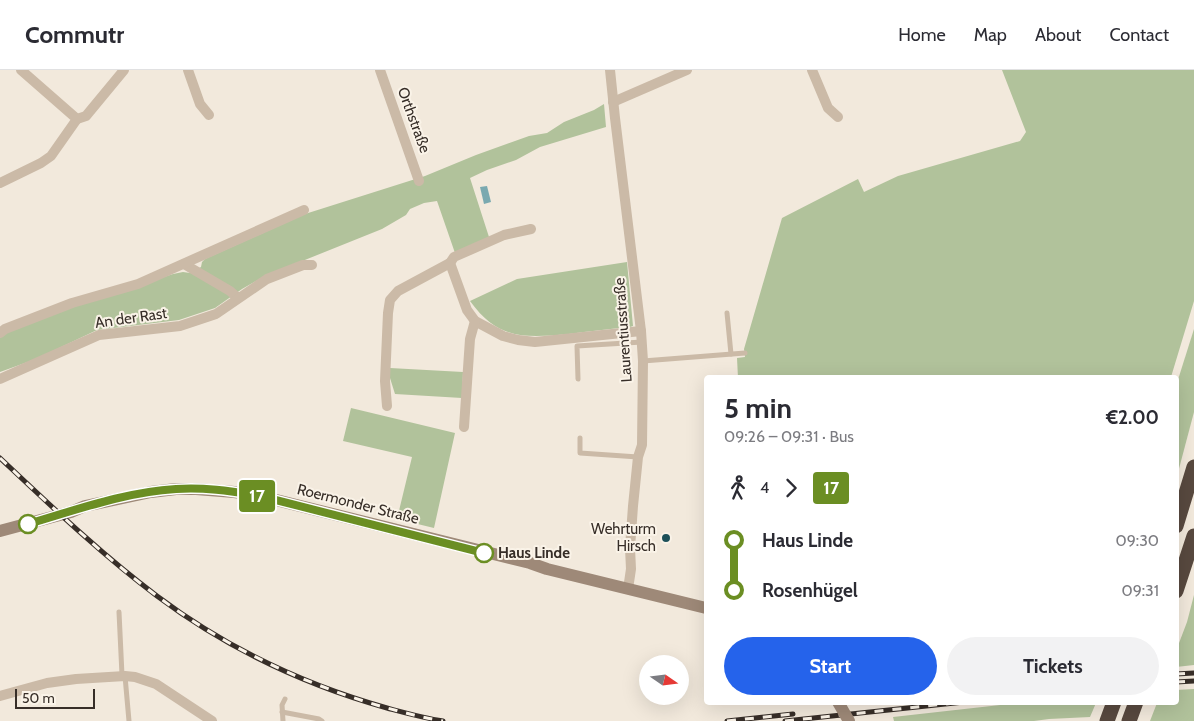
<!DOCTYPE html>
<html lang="en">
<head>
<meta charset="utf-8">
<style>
	body { margin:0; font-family:Cabin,sans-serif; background:#f2f2f3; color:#2b2b33; height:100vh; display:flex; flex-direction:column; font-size:19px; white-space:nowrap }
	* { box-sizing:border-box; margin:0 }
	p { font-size:16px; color:#7c7c81 }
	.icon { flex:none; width:28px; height:28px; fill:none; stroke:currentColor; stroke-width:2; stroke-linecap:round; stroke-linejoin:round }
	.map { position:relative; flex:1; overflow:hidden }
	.side { position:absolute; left:704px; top:305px; width:475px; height:330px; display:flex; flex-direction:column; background:#fff; border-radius:5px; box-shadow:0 5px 20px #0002 }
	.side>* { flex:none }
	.badge { padding:0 10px; border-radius:4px; font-size:18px; line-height:32px }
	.needle { width:32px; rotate:104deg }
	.tools { position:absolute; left:639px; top:585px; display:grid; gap:10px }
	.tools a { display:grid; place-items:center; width:50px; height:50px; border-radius:50%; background:#fff; box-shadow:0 5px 20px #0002; font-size:25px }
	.scale { position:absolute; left:15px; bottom:12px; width:80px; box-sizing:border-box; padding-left:5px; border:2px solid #372e28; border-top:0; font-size:14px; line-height:18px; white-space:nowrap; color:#372e28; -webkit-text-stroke:4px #faf3e8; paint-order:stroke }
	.map>.badge { position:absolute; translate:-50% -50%; box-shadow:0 0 0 2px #fff }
	.legs { display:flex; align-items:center; gap:8px; height:55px; padding:0 20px; font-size:16px }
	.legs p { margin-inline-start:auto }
	.head { display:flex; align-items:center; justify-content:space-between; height:85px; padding:0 20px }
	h1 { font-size:28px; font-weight:700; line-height:38px }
	.action { display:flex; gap:10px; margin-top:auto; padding:10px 20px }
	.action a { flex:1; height:58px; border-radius:30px; background:#2563eb; color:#fff; font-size:20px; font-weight:700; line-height:58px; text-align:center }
	.action a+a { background:#f2f2f3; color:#2b2b33 }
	ul { padding:0 20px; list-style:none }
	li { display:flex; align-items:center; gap:18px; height:50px; font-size:19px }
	li i { display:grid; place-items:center; width:8px; height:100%; margin:0 6px; background:currentColor }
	li i::after { content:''; width:12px; height:12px; margin:-6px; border:4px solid; border-radius:50%; background:#fff }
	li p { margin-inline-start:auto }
	li:first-child i { background:linear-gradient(#0000 50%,currentColor 0) }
	li:last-child i { background:linear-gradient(currentColor 50%,#0000 0) }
	header { display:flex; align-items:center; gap:30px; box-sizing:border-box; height:70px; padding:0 25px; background:#fff; border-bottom:1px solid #e1e1e2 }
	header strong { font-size:24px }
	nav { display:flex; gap:28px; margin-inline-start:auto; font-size:18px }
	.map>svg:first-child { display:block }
</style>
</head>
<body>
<header>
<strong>Commutr</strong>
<nav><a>Home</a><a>Map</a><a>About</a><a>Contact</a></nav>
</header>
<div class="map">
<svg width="1194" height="651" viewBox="0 0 1194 651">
	<rect width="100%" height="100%" fill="#f2e9dc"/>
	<g fill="#b1c29b">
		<polygon points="1002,0 1194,0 1194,231 1171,307 738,308 737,288 745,287 744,279 782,148 858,109 864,122 898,106 1020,71 1026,62"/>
		<polygon points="604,34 606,57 540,77 516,90 487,100 470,108 489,167 455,183 437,131 424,133 410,139 406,145 382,159 265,206 242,219 215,238 179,250 97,260 36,289 0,302 0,268 7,262 73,237 173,204 183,202 190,203 201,197 202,192 205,189 305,144 425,106 476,85 529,66 547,63 564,52 594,40"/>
		<path d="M627,192l6,64 -3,1c-20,2 -41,4 -61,7 -44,4 -71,6 -99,-33l47,-22z"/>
		<polygon points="1194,259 1194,342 1176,410 1176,316"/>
		<polygon points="390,298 463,302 462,328 395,324 390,308"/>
		<polygon points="351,338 455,363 434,458 397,449 412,387 343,371"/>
		<polygon points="1194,525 1194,595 1176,597 1176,581 1187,552"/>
		<polygon points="1194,619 1194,651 1150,651 1157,633 1176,632 1176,620"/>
		<polygon points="1018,633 1096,633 1090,647 1049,649 1034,651 894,651 893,647"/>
	</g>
	<polygon fill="#7aa9b0" points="487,116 491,132 484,134 480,117"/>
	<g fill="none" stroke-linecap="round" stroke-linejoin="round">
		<g stroke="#cbbaa7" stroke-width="5">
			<polyline points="727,243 731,284"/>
			<polyline points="643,291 745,283"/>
			<polyline points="578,309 577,276 642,272"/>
			<polyline points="580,368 580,383 638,387"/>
			<polyline points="119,542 122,605"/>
			<polyline points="125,606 129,651"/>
			<polyline points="282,642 319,649 322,651"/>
			<polyline points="283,651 282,635 285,629"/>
		</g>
		<g stroke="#cbbaa7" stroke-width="10">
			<polyline points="188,0 200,34 209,45"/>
			<polyline points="380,0 419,111"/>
			<polyline points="610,0 615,48 641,261 643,291 642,375 638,387 633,436 630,478 631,499 628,519"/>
			<polyline points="812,0 828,38 838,47"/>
			<polyline points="613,32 687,0"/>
			<polyline points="77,49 86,46 124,0"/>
			<polyline points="0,113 41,93 51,86 77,49 21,0"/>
			<polyline points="450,193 454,187 504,165 531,159"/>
			<polyline points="184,194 230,221 238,228"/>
			<polyline points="0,263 5,259 72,233 138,214 304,140"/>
			<polyline points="0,309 99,265 180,256 216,244 267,209 303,195 312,195"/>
			<polyline points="387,336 385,311 388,243 390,230 398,221 450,193 467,240 475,251 503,266 518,270 535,272 641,261"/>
			<polyline points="464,357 470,269 475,251"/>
			<polyline points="0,626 47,613 76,609 125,606 135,607 156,614 212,651"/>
		</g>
		<polyline stroke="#9e8978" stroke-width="12" points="0,461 71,442 85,436 151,422 176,419 196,419 234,422 256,425 530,493 547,499 706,538"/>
		<g stroke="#58493f" stroke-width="15">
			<polyline points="1176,456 1194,397"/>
			<polyline points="1176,521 1194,466"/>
			<polyline points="1107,651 1114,632"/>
			<polyline points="1129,651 1136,632"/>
		</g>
		<g stroke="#372e28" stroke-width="5">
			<g id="rail">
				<path d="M0,388c51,48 101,96 157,138 68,51 148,89 230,112 19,5 37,10 56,13"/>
				<polyline points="1176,604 1194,603"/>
				<polyline points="1176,612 1194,611"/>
				<polyline points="727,651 793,644"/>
				<polyline points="785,651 964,632"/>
			</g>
		</g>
		<use href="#rail" stroke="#faf3e8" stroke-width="3" stroke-dasharray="9" stroke-linecap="butt"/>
		<polyline stroke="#9e8978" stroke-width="12" points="838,632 849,651"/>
	</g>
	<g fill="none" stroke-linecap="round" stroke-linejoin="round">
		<g stroke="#fff" stroke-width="11">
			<path id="line-1" d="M28,454c48,-14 97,-32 148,-35 27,-2 54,2 80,6l228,58"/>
		</g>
		<use href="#line-1" stroke="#6b8e23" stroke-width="8"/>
	</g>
	<g fill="#fff" stroke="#6b8e23" stroke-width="2.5">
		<circle cx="28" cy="454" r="9"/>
		<circle cx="484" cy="483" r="9"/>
	</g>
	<circle fill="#1d5059" stroke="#faf3e8" stroke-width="2" cx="666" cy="468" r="5"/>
	<g text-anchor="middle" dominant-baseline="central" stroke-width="4" stroke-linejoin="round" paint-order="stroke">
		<g font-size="15" fill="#372e28" stroke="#faf3e8">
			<text transform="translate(414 50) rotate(70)">Orthstraße</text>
			<text transform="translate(131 248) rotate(-8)">An der Rast</text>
			<text transform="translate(623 260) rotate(-94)">Laurentiusstraße</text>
			<text transform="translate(358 434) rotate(14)">Roermonder Straße</text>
		</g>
		<g font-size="15" fill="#372e28" stroke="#faf3e8" text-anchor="end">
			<text x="656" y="459">Wehrturm<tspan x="656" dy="17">Hirsch</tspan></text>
		</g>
		<g font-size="15" font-weight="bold" fill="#372e28" stroke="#faf3e8" text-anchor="start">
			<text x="498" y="483">Haus Linde</text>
		</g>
	</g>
</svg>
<div class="tools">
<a><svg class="needle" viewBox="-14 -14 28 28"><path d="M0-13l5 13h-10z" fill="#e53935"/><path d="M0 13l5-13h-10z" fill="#7c7c81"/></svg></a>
</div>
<div class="scale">50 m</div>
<b class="badge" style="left:257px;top:426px;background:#6b8e23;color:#fff">17</b>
<section class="side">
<div class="head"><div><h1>5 min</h1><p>09:26 – 09:31 · Bus</p></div><b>€2.00</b></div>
<div class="legs"><svg class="icon" aria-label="walk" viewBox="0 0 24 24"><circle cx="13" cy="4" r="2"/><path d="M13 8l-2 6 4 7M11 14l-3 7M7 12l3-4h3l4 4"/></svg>4<svg class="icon" aria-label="forward" viewBox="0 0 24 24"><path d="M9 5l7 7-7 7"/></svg><b class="badge" style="background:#6b8e23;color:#fff">17</b></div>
<ul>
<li><i style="color:#6b8e23"></i><b>Haus Linde</b><p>09:30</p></li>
<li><i style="color:#6b8e23"></i><b>Rosenhügel</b><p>09:31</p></li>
</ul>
<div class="action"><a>Start</a><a>Tickets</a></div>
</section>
</div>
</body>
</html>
